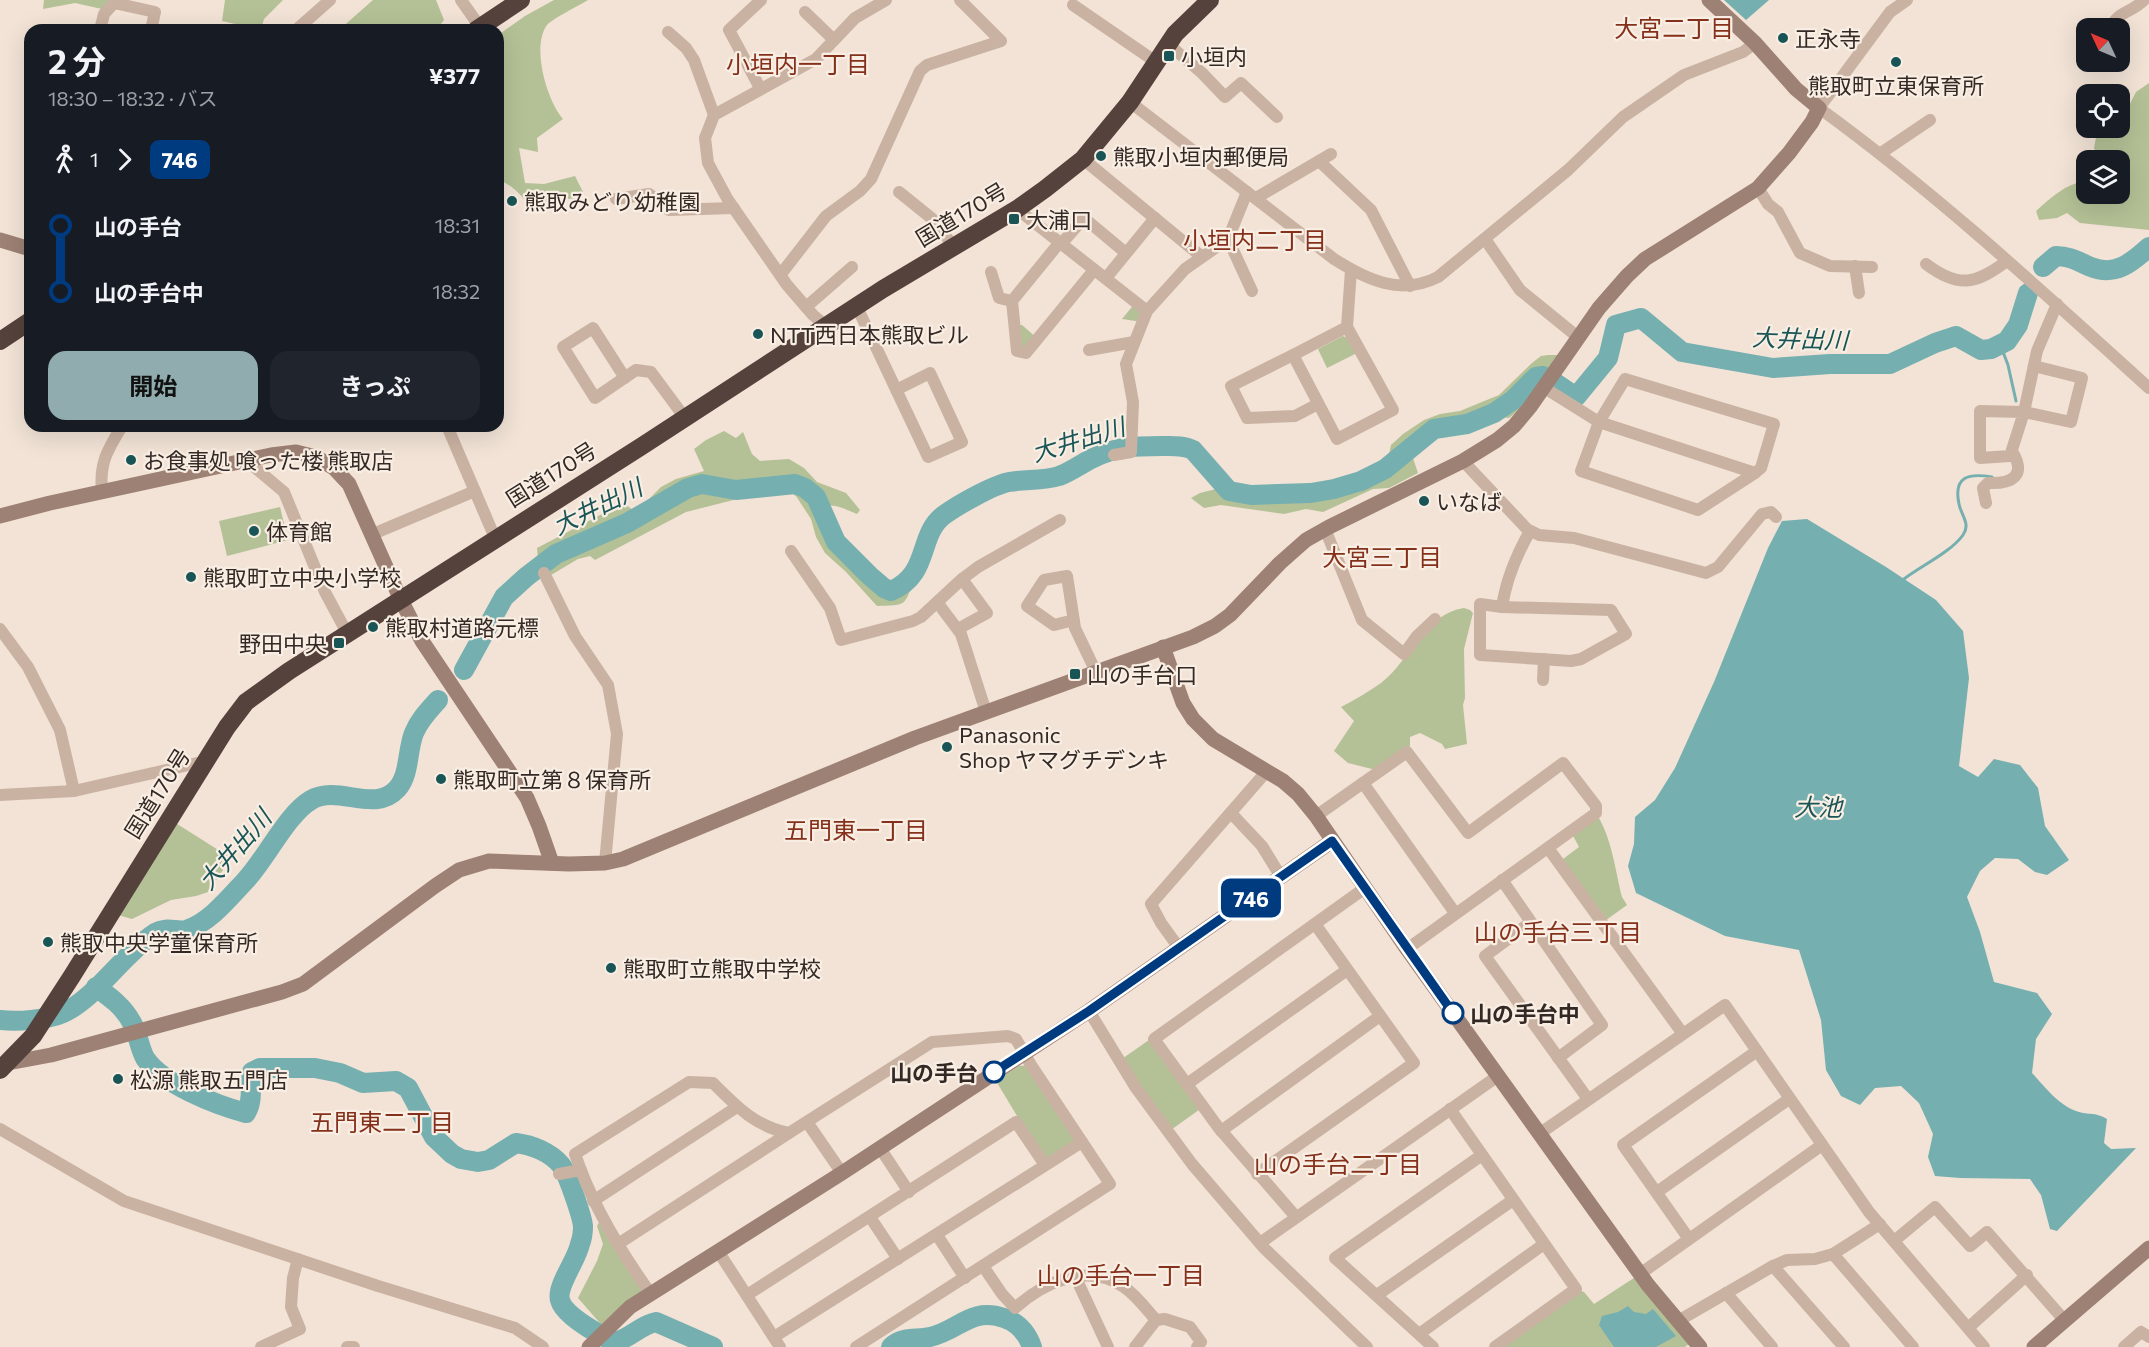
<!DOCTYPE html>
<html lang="ja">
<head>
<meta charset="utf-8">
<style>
	body { margin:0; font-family:Commissioner,"Noto Sans JP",sans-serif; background:#20242c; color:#f1f3f6; height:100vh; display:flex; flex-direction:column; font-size:22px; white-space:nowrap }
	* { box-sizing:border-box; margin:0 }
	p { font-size:20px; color:#9ea1a6 }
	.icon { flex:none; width:33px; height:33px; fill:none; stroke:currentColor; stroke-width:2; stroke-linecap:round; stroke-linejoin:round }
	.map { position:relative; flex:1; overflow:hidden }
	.side { position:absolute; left:24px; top:24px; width:480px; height:408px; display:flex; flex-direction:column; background:#171b24; border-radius:18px; box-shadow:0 6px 24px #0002 }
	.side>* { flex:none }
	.badge { padding:0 12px; border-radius:9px; font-size:21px; line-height:39px }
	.needle { width:39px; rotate:314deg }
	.tools { position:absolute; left:2076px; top:18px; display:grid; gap:12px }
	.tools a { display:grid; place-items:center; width:54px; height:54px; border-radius:12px; background:#171b24; box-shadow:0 6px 24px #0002; font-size:30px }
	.map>.badge { position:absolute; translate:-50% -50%; box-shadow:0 0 0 3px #fff }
	.legs { display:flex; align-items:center; gap:9px; height:66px; padding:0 24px; font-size:20px }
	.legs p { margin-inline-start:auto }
	.summary { display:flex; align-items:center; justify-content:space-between; height:102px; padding:0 24px }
	h1 { font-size:33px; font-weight:700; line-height:45px }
	.primary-button { display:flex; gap:12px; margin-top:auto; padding:12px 24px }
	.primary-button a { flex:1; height:69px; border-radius:18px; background:#90acae; color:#111; font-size:24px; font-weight:700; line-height:69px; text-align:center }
	.primary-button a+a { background:#20242c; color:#f1f3f6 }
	ul { padding:0 24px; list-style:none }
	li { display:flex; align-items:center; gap:21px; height:66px; font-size:22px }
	li i { display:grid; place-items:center; width:9px; height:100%; margin:0 8px; background:currentColor }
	li i::after { content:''; width:15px; height:15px; margin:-8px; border:4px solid; border-radius:50%; background:#171b24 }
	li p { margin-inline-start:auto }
	li:first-child i { background:linear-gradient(#0000 50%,currentColor 0) }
	li:last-child i { background:linear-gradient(currentColor 50%,#0000 0) }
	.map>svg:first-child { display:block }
</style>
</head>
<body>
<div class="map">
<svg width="2149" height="1347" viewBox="0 0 2149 1347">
	<rect width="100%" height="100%" fill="#f2e3d6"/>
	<g fill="#b4c196">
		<polygon points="44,0 112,0 102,9 75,3 43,9"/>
		<polygon points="225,0 283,0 264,19 261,30 222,21"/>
		<polygon points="373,0 436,0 444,20 436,30 339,30"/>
		<path d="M554,0h34c-8,5 -36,19 -41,25 -16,22 0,76 16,94l-26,19 1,14 -19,-4 6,35 19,1 31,-8 8,16 -7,6 -26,3 -16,8h-3c-7,-12 -21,-26 -33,-29v-145l27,-19z"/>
		<path d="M2149,83v147l-69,-7 -13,-10 -10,5 -18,2 -3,-9c16,-14 29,-27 50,-30v13h34v-34h-19l-7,-12 3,-16 23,-4v-5l16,-31z"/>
		<polygon points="1136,302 1147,311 1142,322 1122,319"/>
		<polygon points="1022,325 1038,339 1017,351 1015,326"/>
		<polygon points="1343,336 1349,339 1357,353 1327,368 1318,349"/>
		<path d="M1548,355h12l-41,55 -10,8 -8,-1 -19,10 -50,8 -2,6 -17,17 5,15 -29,15 -16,1 -50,23 -17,-3 -22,5 -63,-9 -17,3 -13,-10 9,-5 20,-5c25,15 80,11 109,5 20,-4 38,-12 56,-21l6,-27 12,-11 21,-14 16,-6 20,-3 39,-16 33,-32 9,-7z"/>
		<path d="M724,431l12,7 7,-6 9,22 8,7 29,-2 15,9 13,14 29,11 14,17 -3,4c-12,-5 -27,-13 -39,-5l11,24 11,18 44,39c13,4 18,-2 28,-11l1,2c-8,26 -8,24 -36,25l-31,-34 -21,-19 -9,-16 -5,-18 -15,-23 -10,-6 -21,2 -79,20 -91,48 -5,-4 -12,3 -27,16 -7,-2 -6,-13 -1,-12 86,-45 13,9 25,-25 15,-8 28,-8 -10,-22 12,-9z"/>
		<polygon points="280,507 288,540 227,556 219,521"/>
		<path d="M1464,608l6,2 3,3 -9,36 1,49 -2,7 4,39 -22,5 -3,-5 -22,-11 -10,4v9l-34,24 -28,-7 -14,-12 20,-30 -13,-14c14,-7 27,-15 40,-24 29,-22 43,-69 83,-75z"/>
		<path d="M1596,813c16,25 19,56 26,84l5,8 -25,18 -43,-61 20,-15 -8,-15z"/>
		<polygon points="174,822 231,858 208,892 196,896 171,900 132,919 118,915"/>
		<polygon points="1149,1040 1203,1107 1168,1132 1119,1061"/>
		<polygon points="1031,1065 1082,1142 1045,1165 1016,1122 1017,1116 996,1081 1019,1066"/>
		<polygon points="602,1217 651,1294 606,1330 578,1298 597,1261 603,1244 597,1226"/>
		<polygon points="1640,1274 1694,1340 1685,1347 1495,1347 1576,1289 1584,1292 1594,1304"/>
	</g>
	<g fill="#75afaf">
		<polygon points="1724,0 1769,0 1746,20"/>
		<path d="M1807,519l79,48 50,33 27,31 6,47 -10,88 19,11 16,-18 26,6 18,23 7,38 24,34 -22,15 -12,-3 -17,-13 -23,-1 -15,13 -13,26 13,35 14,50 43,11 15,21 -16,25 -4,34c14,15 27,33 47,39 12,3 16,0 28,7l-3,24 7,6 25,-1 -79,83 -7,-2 -9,-34 -11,-16 -70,-1 -25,-2 -7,-19 5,-23 -14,-31 -18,-17 -26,2 -15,17 -19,-9 -15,-26 -5,-50 -22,-70 -74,-14 -89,-43 -8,-27 6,-22 1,-27 20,-17 20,-32 39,-86 54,-134 14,-27z"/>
		<polygon points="1628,1306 1634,1312 1646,1314 1653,1309 1676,1336 1656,1347 1614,1347 1599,1325 1602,1316 1618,1312"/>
	</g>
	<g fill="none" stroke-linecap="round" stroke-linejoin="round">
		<g stroke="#75afaf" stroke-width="3">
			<polyline points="2000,344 2008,365 2016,401"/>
			<path d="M1904,579c17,-13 47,-27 59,-44 8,-11 -2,-20 -4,-31 -6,-28 10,-31 33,-27"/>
		</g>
		<g stroke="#75afaf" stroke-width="20">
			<path d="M2043,267l13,-11c14,0 23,6 35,11 25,10 41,-5 58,-20"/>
			<polyline points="1554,382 1576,397 1608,358 1616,325 1641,318 1682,352 1773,368 1830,364 1890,364 1935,343 1956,336 1981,350 1991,349 2007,341 2018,325 2028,293"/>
			<path d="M464,670l40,-73 22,-20 30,-23 71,-31 61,-35 14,-4 34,6 59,-6 10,4 11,9 20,45 34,34 14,12 7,3c40,-17 26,-56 53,-76 14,-10 49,-30 65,-33 17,-3 34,-1 50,-6 11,-4 22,-12 32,-17 26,-13 43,-13 71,-13 10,0 22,-1 31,4l36,41 22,4 60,-2 23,-4 27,-8 24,-12 49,-40 33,-5 27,-11 19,-13 23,-23 7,-1"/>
			<path d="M96,987c14,10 28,20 36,36 6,10 7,24 13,35 17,26 71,47 101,55 8,-13 3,-27 6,-41l8,-4h55l25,5 23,10 33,-2 12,7 26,49 18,17 9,5 17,3 11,-2 27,-17c16,2 34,9 45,22 6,7 21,51 22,61 0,5 -1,13 -3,18 -3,16 -24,42 -20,56 4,16 40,35 54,42 16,-3 26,-17 42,-20l57,25"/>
			<path d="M0,1020c17,2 47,0 63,-7 32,-14 60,-59 92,-80 12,-7 21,-1 31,-3 23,-7 43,-32 59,-49 21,-22 42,-67 66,-81 27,-16 63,14 86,-11 13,-14 10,-39 17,-56 5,-13 15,-23 24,-33"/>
			<path d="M891,1347c11,-11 25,-7 39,-10 30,-7 40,-30 74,-19 15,5 23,15 28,29"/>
		</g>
		<g stroke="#cab2a2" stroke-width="12">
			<polyline points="461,0 480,27"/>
			<path d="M1907,0l-17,12 -71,96c117,85 223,183 330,280"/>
			<polyline points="1073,5 1156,62"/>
			<polyline points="805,12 834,40"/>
			<path d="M2111,28c5,-16 22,-16 33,-28"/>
			<polyline points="100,30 104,14 114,3 155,12 151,30"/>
			<polyline points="296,30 330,0"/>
			<polyline points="668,32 686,48 694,60 714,115"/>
			<polyline points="1168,44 1202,73 1225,97 1241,83 1277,117"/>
			<polyline points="760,88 729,30 761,0"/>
			<path d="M1130,102l204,157c33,21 67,37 104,18l130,-107 55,-53 61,-42 59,-23 12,-9"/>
			<polyline points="1881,153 1930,120"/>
			<polyline points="1083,159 1202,257"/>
			<polyline points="1319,161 1371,210 1410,286"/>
			<polyline points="1758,188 1768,204 1778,212 1800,253 1830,266 1872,267"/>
			<polyline points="899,192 935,221 953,246"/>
			<polyline points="1256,198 1331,154"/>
			<polyline points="616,199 649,194 669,210 734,208"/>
			<polyline points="1017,209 1147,311"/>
			<polyline points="1228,239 1252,291"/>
			<polyline points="1485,239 1520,290 1579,338"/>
			<polyline points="1060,242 1012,301 1017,351 1026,353 1094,270"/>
			<polyline points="1062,243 1084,218 1126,253"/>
			<path d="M1926,264c33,25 50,20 81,-3"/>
			<polyline points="1855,266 1859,293"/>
			<polyline points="991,272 999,298 1012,301"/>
			<polyline points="781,274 826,216 860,191 871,179 920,71 927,65 1001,41 960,0"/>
			<polyline points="1106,278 1155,218"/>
			<polyline points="806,307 852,267"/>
			<polyline points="857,307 928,457 962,442 930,373 896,390"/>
			<polyline points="826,326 813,315 787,285 728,200 708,163 705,138 714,115 816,59 855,18 886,0"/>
			<polyline points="1347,327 1293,355 1337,439 1393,410 1347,327 1351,270"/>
			<polyline points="1089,350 1134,342"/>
			<polyline points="1293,355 1231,386 1247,418 1295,416 1318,404"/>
			<polyline points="2034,366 2082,378 2071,422 2024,412 1980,411 1980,458 2010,456 2024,412 2037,351 2057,304"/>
			<polyline points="625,378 593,328 563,347 595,398 636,370 651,372 685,418"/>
			<polygon points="1625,379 1774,424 1761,468 1755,473 1599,422"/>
			<polyline points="1543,387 1599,422 1581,471 1698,510 1755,473"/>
			<polyline points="447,426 495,538"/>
			<polyline points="1114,455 1131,452 1133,402 1126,364 1147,311 1185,269 1228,239 1247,192"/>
			<polyline points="246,460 284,492 325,592 347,633"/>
			<polyline points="1463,461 1527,529 1539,535 1574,538 1706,573 1718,567 1762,514 1771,512 1776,517"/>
			<path d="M102,491c-3,-28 6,-42 20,-65"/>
			<path d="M1986,503l-3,-15 5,-5c24,1 39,-7 24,-32"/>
			<polyline points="1325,529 1362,620 1404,654 1417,636 1435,619"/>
			<polyline points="373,534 475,491"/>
			<polyline points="791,551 830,608 841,640 913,621 921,617 962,579 978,567 1060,520"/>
			<polyline points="544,573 575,636 608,685 617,734 605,863"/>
			<polyline points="937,602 961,634 986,712"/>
			<polygon points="1480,604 1502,607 1611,610 1626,634 1581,659 1571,661 1480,655"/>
			<path d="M1502,607c4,-27 15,-53 28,-76"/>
			<polyline points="1074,620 1054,625 1027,606 1044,580 1067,576 1075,628 1096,672"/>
			<polyline points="0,629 28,667 60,730 74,791"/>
			<polyline points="958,629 987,613 962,579"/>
			<polyline points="1543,680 1544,659"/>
			<polyline points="1363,783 1455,913"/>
			<polyline points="0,795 74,791 206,761"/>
			<polyline points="1231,813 1262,846 1281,877"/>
			<polyline points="1316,816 1407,752 1468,833 1563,763 1596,806 1596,813 1407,949"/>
			<polyline points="1548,848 1683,1034"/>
			<polyline points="1502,880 1602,1025 1558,1058"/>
			<polyline points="1531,922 1485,956 1588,1099"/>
			<polyline points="1179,948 1161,923 1151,904 1266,772"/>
			<polyline points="1089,1011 1136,1088 1192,1164 1265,1249 1367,1347"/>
			<polyline points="1187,1084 1347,970"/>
			<polyline points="1450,1109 1576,1289 1495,1347"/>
			<polyline points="807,1122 842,1173"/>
			<polyline points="0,1129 124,1201 378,1286 515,1328 543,1347"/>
			<polyline points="1221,1131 1380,1016"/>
			<polyline points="1539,1134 1725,1005 1869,1212 1984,1347"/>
			<polyline points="880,1148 909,1192"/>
			<polyline points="559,1174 581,1170"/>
			<polyline points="1257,1174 1414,1063 1315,924"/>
			<polyline points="1657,1192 1789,1099"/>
			<polyline points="593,1201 737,1107"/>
			<polyline points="870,1217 898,1259"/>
			<polyline points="1296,1217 1218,1127 1154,1039 1365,888"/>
			<polyline points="937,1235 965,1278"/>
			<polyline points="1689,1239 1623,1145 1757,1051"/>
			<polyline points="1894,1241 1935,1207 1970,1246 1987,1232 2065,1321"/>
			<polyline points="1260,1243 1498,1076"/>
			<polyline points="618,1244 789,1133"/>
			<polyline points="718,1251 780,1347"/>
			<polyline points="1833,1254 1913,1347"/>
			<path d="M983,1266l19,28 13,14c29,-26 73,-46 109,-21 13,9 22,22 32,33"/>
			<polyline points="1773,1266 1844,1347"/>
			<polyline points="1640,1274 1822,1145"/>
			<polyline points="1075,1276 1108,1347"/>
			<polyline points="1726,1293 1772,1347"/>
			<path d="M651,1294c-31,-43 -59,-89 -76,-140l114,-72 24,1c23,23 43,44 76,50l143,-91 76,-6 8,3 15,26 79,119 -254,163"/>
			<polyline points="747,1295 1016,1122 1045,1165"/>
			<polyline points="1377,1295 1513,1200"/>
			<polyline points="1678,1321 1773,1266 1787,1260 1815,1259 1833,1254 1880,1224"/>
			<polyline points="1968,1328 2027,1275"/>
			<polyline points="1419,1334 1544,1244"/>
			<polyline points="774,1337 1082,1142"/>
			<polyline points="261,1347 300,1329 291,1307 293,1278 298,1259"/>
			<polyline points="347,1347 354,1347"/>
			<polyline points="1135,1347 1156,1320 1165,1319 1190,1327 1201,1342 1197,1347"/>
			<polyline points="1433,1347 1335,1258 1482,1155"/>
			<polyline points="2124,1347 2141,1332 2149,1337"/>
		</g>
		<g stroke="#9d8174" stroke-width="15">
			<polyline points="0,240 30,249"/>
			<polyline points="0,516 50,503 271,455 296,452 316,457 334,468 349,484 400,598 422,641 527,798 539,826 552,863"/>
			<polyline points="1163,647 1183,703 1193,719 1213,739 1283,781 1298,794 1316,816 1407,949 1648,1285 1700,1347"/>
			<polyline points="8,1063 51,1055 282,992 303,984 435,886 459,870 489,861 569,864 605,863 623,859 915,738 1193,637 1215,626 1230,615 1280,563 1306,540 1329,527 1463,461 1497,440 1514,426 1530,407 1599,308 1627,276 1645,259 1758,188 1789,153 1812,122 1819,108 1796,89 1755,43 1709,0"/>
			<polyline points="589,1347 630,1307 842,1173 1089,1011 1332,841"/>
			<polyline points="2034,1347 2149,1248"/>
		</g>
		<g stroke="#55423c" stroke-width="18">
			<polyline points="476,30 521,0"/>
			<polyline points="0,341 30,321"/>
			<polyline points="0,1070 33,1036 72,976 227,727 246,702 289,671 642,446 883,289 1017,209 1045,189 1083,159 1130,102 1175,34 1210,0"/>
		</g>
	</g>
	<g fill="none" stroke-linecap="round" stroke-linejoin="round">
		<g stroke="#fff" stroke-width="14">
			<polyline id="line-1" points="994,1072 1089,1011 1332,841 1453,1013"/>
		</g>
		<use href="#line-1" stroke="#003b80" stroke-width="9"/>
	</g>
	<g fill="#195556" stroke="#f9eee3" stroke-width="2">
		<circle cx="1783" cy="38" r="6"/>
		<rect x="1163" y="50" width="12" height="12" rx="3"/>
		<circle cx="1896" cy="62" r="6"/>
		<circle cx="1101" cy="156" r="6"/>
		<circle cx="512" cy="201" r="6"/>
		<rect x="1008" y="213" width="12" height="12" rx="3"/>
		<circle cx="758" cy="334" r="6"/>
		<circle cx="131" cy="460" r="6"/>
		<circle cx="1424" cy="501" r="6"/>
		<circle cx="254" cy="531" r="6"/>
		<circle cx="191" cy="577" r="6"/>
		<circle cx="373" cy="627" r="6"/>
		<rect x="333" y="637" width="12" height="12" rx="3"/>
		<rect x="1069" y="668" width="12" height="12" rx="3"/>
		<circle cx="947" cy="747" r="6"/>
		<circle cx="441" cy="779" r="6"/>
		<circle cx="48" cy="942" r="6"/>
		<circle cx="611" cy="968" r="6"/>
		<circle cx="118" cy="1079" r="6"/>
	</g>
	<g fill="#fff" stroke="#003b80" stroke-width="3">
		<circle cx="1453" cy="1013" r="10"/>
		<circle cx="994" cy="1072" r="10"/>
	</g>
	<g text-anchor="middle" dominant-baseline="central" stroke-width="4.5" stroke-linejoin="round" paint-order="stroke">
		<g font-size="22" fill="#342925" stroke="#f9eee3" text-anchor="start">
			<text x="1795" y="38">正永寺</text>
			<text x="1181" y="56">小垣内</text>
			<text x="1896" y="85" text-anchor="middle">熊取町立東保育所</text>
			<text x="1113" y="156">熊取小垣内郵便局</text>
			<text x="524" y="201">熊取みどり幼稚園</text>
			<text x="1026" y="219">大浦口</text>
			<text x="770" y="334">NTT西日本熊取ビル</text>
			<text x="143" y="460">お食事処 喰った楼 熊取店</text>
			<text x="1436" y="501">いなば</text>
			<text x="266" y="531">体育館</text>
			<text x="203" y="577">熊取町立中央小学校</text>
			<text x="385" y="627">熊取村道路元標</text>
			<text x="327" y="643" text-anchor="end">野田中央</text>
			<text x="1087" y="674">山の手台口</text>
			<text x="959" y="734">Panasonic<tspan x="959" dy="25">Shop ヤマグチデンキ</tspan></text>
			<text x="453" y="779">熊取町立第８保育所</text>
			<text x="60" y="942">熊取中央学童保育所</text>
			<text x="623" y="968">熊取町立熊取中学校</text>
			<text x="130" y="1079">松源 熊取五門店</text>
		</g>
		<g font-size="22" fill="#342925" stroke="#f9eee3">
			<text transform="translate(961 214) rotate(-31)">国道170号</text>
			<text transform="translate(551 474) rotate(-32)">国道170号</text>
			<text transform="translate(157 793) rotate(-58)">国道170号</text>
		</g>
		<g font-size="22" font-weight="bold" fill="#342925" stroke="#f9eee3" text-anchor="start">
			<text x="1470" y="1013">山の手台中</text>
			<text x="978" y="1072" text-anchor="end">山の手台</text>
		</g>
		<g font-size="24" fill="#85301b" stroke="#f9eee3">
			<text x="1674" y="27">大宮二丁目</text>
			<text x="798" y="63">小垣内一丁目</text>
			<text x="1255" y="239">小垣内二丁目</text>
			<text x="1382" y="556">大宮三丁目</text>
			<text x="856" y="829">五門東一丁目</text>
			<text x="1558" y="931">山の手台三丁目</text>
			<text x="382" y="1121">五門東二丁目</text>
			<text x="1338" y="1163">山の手台二丁目</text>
			<text x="1121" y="1274">山の手台一丁目</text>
		</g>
		<g font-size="24" font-style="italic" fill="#195556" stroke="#f9eee3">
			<text transform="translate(1800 338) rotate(2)">大井出川</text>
			<text transform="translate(1078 439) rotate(-17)">大井出川</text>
			<text transform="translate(597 506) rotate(-26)">大井出川</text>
			<text x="1818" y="806">大池</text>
			<text transform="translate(234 849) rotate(-49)">大井出川</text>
		</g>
	</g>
</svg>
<div class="tools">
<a><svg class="needle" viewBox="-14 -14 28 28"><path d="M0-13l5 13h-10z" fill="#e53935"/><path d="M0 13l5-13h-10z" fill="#9ea1a6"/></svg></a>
<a><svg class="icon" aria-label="locate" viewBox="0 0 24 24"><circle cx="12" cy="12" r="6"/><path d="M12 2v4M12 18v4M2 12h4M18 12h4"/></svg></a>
<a><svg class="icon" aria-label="layers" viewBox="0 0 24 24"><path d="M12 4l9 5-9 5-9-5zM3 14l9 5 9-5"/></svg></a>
</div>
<b class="badge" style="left:1251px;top:898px;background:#003b80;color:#fff">746</b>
<section class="side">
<div class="summary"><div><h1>2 分</h1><p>18:30 – 18:32 · バス</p></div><b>¥377</b></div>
<div class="legs"><svg class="icon" aria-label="walk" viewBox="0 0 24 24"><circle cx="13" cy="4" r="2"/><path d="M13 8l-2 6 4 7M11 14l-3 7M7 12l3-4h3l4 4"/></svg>1<svg class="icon" aria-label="forward" viewBox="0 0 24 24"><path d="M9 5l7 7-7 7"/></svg><b class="badge" style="background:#003b80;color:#fff">746</b></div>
<ul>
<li><i style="color:#003b80"></i><b>山の手台</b><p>18:31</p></li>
<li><i style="color:#003b80"></i><b>山の手台中</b><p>18:32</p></li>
</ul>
<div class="primary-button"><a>開始</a><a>きっぷ</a></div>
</section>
</div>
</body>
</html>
